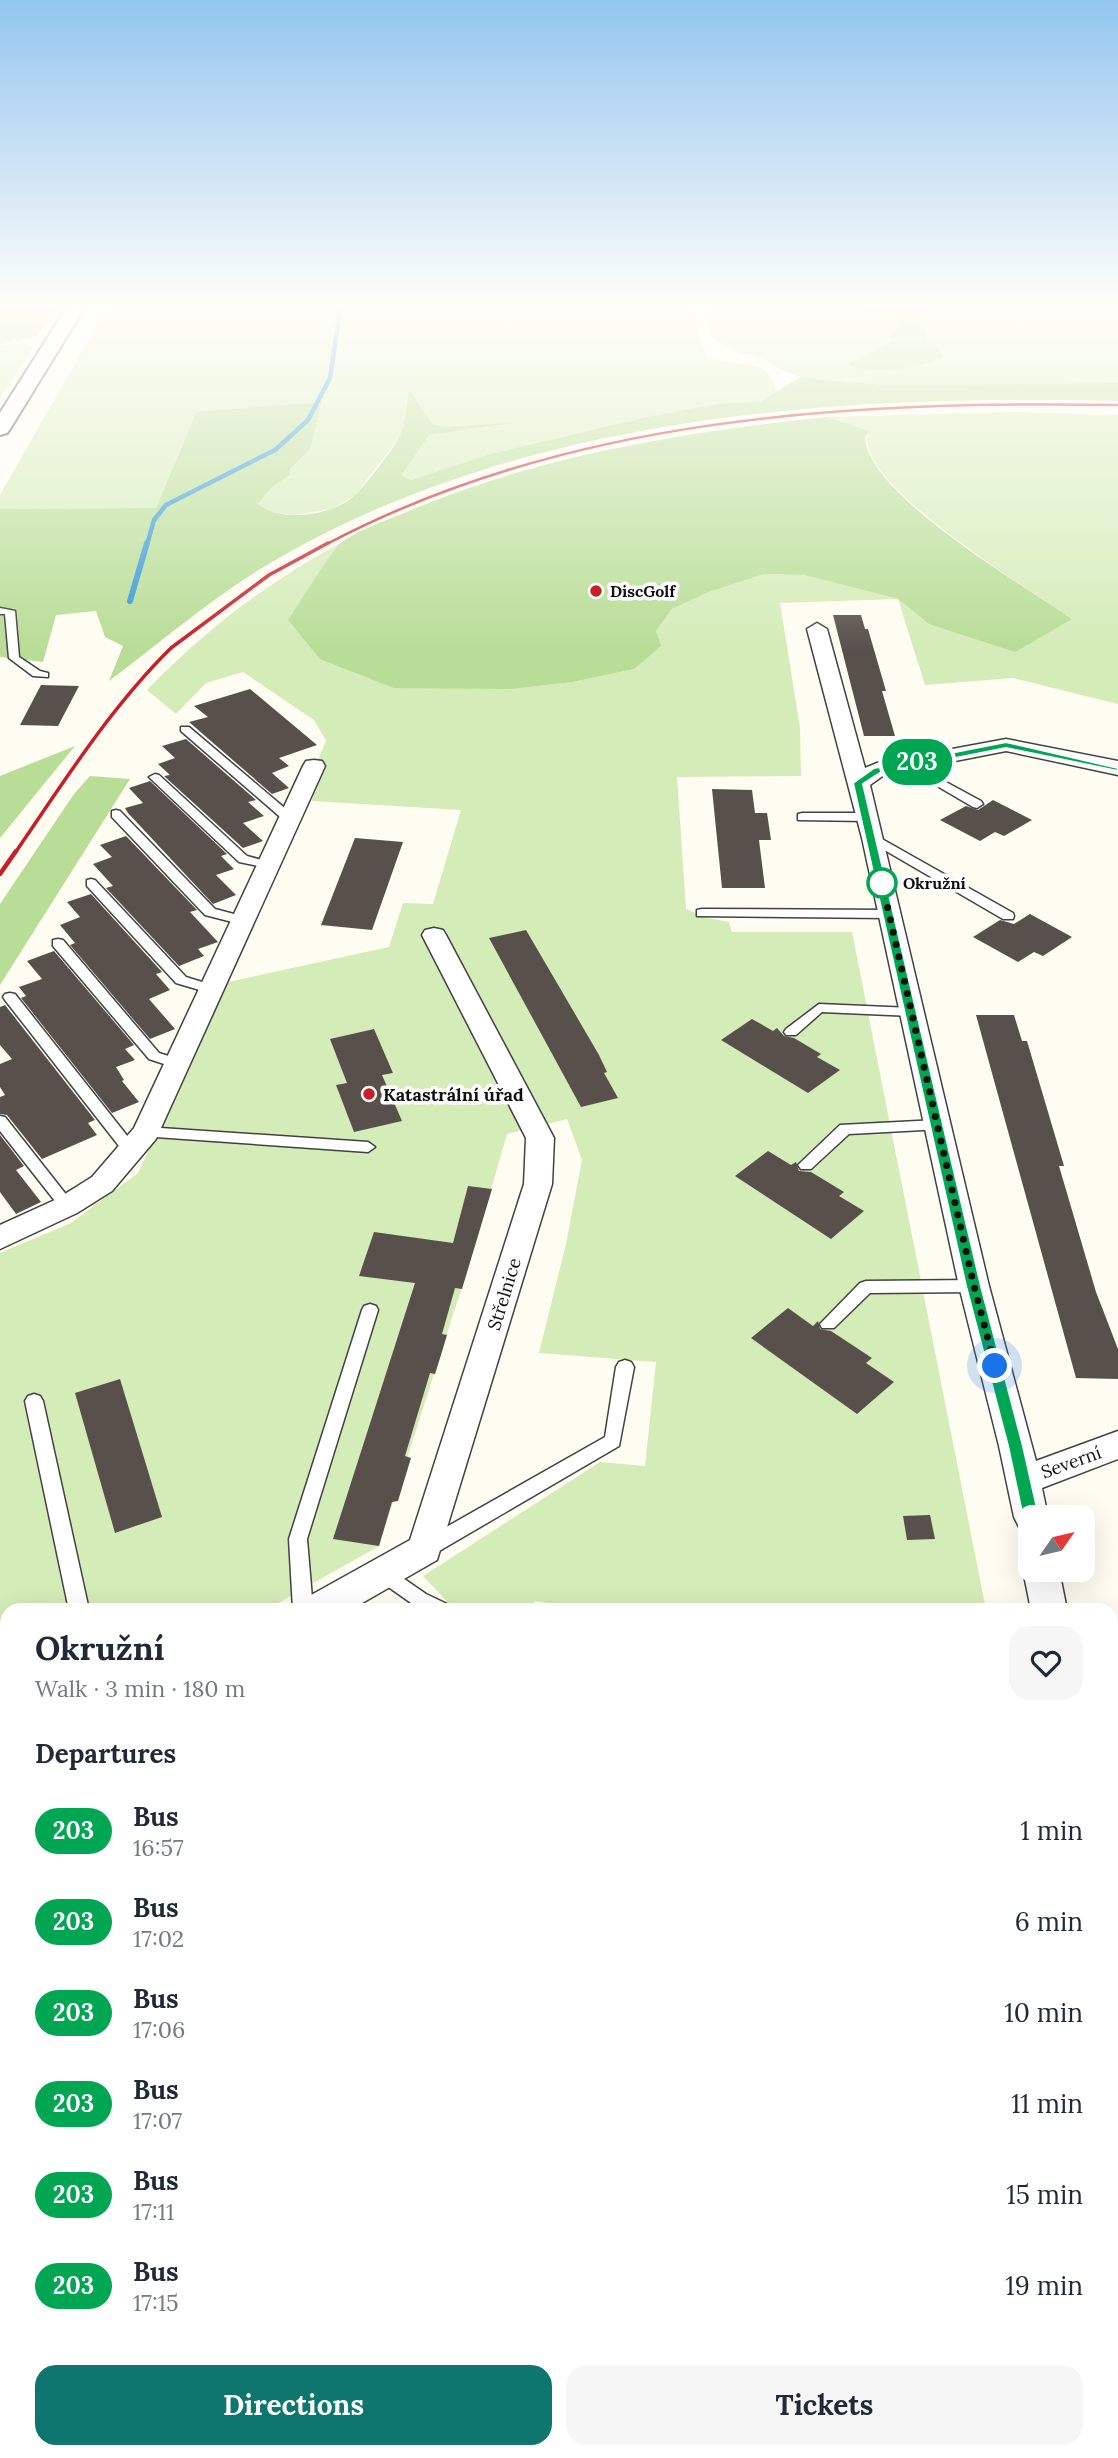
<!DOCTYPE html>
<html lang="en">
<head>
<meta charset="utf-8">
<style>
	body { margin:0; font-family:Lora,serif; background:#f6f6f7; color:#1f2937; height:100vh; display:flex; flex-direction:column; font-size:26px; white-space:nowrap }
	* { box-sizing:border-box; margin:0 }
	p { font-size:23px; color:#747a83 }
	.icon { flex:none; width:38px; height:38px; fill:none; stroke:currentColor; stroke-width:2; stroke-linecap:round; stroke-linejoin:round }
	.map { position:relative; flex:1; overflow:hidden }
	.side { position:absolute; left:0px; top:1603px; width:1118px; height:856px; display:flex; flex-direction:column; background:#fff; border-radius:21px 21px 0 0; box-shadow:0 7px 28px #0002 }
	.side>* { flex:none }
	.badge { padding:0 14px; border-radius:23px; font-size:24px; line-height:46px }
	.needle { width:46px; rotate:56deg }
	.fabs { position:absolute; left:1018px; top:1505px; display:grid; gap:14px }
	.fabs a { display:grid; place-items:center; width:77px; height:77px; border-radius:14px; background:#fff; box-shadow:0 7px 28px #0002; font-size:35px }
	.you { position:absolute; width:35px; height:35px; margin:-18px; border:5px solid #fff; border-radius:50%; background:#1a73e8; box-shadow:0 0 0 10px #1a73e833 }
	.map>.badge { position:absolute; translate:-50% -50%; box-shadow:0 0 0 4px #fff }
	h2 { padding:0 35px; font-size:26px; line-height:63px }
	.round { display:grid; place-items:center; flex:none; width:74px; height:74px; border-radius:21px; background:#f6f6f7 }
	.head { display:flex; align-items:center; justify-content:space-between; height:119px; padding:0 35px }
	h1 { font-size:33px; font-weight:700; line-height:52px }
	.cta { display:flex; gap:14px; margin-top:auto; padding:14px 35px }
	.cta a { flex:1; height:80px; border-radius:21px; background:#0f766e; color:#fff; font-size:28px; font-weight:700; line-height:80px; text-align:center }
	.cta a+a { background:#f6f6f7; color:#1f2937 }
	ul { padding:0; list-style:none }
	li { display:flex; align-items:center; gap:21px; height:91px; padding:0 35px }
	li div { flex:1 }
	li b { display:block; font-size:26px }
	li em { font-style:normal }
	li .badge { min-width:77px; font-weight:700; text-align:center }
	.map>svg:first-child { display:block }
</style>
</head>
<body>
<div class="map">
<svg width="1118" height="2458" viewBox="0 0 1118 2458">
	<rect width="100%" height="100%" fill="#fffcf1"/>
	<g fill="#d4ecb8">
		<path d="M107,307h587l5,30 9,21c15,6 51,3 60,15 4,6 7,14 10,20l-18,10h-37l-72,13 -161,38 -79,26 -11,-3 29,-42 32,-7 47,-3 -63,2 -13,-3 -32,13 -45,58 -23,14 -39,6 -26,-4 -9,-7 14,-17 18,-12v-6l19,-20 12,-46 -165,105 -156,1v-14z"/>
		<path d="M705,307h159l11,7 23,5c2,27 -29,32 -48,44l77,-22 -2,-13 2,-21h191v76l-235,2 -83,-8 -21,-8 -14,-10 -24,-6 -20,-9 -10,-7z"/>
		<polygon points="21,343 34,347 0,398 0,345"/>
		<path d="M1015,412l103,3v289l-105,-26 -88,7 -27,-86 -118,4 20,125 1,48 -124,1 9,132 21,9 22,4 3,10h120l134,678h-397l-54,-9 -5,9h-75l-32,-34 177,-114 45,4 11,-104 -117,-9 27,-109 16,-84 -15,-41 -60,15 -32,112 -96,300 -113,64h-259v157l-7,4v-518l71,-30 67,-50 90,-191 161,-35 14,-44 30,1 28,-94 -149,-9 6,-41 8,-19 -12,-21 -71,-48 -37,11 -30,31 -29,-24c58,-60 121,-108 195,-148l-54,78 224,69 61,-7 61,-13 22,-38 16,-22 37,-17 55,-18 40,1 94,24 31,25 143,-5c-35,-25 -229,-142 -202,-188l-43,-14z"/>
		<path d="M1111,2198c6,25 7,78 0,99z"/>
		<polygon points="682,2452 953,2452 958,2458 688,2458"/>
	</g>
	<g fill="#b8dd96">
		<polygon points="0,307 59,307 37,336 0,344"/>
		<path d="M864,307h63l-2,21 2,13 11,4 4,13c-28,10 -60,16 -90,9l-3,-4 42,-21 2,-9 5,-4 -1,-10 -22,-5z"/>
		<path d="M800,377l83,8 235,-2v18c-278,-7 -587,14 -834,154 -63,35 -118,83 -175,126l14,-35 -18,-9 -9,-26 -40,4 -13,47 -43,-5v-148l156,-1 41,-96 125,-10 -12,47 -20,20v6l-18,12 -14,17c24,19 75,12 97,-9 8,-7 39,-47 44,-57 7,-12 7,-34 10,-48l23,34 13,3 67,-4 -83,12 -28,41 10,4 79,-26 161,-38 72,-13 37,-1z"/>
		<path d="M827,417l43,14 -5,7c5,59 159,147 207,181l-57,33 -86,-28 -31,-25 -94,-24 -40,-1 -55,18 -37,17 -16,22 5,15 -27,23 -61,13 -61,7 -118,-1 -74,-29 -32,-39c11,-16 43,-70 55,-79 21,-14 50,-23 73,-33 130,-54 271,-76 411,-91z"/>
		<polygon points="75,746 0,838 0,776"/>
		<polygon points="90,776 130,779 0,985 0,904 74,794"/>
	</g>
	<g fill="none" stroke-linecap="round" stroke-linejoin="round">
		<polyline stroke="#3698d4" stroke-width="4.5" points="147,545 154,520 166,505 275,450 308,420 330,378 340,311 337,307"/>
		<polyline stroke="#3698d4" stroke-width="6" points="130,601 147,543"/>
	</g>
	<g fill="#58504b">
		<polygon points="833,615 861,615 865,629 868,629 886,691 882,691 895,736 864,736"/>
		<polygon points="41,685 79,686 58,726 20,725"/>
		<polygon points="250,689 317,745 279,758 289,766 272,773 289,788 272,794 189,722 208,717 194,706"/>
		<polygon points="186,739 256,800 248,802 264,816 243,823 263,841 243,848 164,776 170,775 158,764 175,758 162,746"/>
		<polygon points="150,781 227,854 221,856 234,869 216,875 236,895 213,904 128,813 125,808 143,803 129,788"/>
		<polygon points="712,789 752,790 755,813 767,813 771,840 759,840 765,888 722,888"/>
		<polygon points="993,800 1032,820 1004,836 995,832 980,841 940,820 966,806 978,810"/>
		<polygon points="126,836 197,910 190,912 218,942 198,949 204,956 179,966 106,888 113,886 93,864 112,857 100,845"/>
		<polygon points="355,838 403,842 372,930 321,925"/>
		<polygon points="91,894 162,972 156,974 170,990 149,999 175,1029 150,1039 70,945 75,943 60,925 80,917 67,902"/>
		<polygon points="1030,914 1072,937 1043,956 1034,952 1018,962 973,937 1000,920 1014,924"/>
		<polygon points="526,930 599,1055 607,1072 604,1073 618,1098 581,1107 489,938"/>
		<polygon points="54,951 134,1045 125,1049 135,1060 116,1067 124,1080 122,1081 139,1102 112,1113 21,998 26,996 19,987 42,979 27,961"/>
		<polygon points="5,1005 95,1120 88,1123 97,1135 42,1159 7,1115 0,1114 0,1097 5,1095 0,1087 0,1064 12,1059 0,1045 0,1007"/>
		<polygon points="976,1015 1014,1015 1022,1041 1027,1041 1064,1166 1059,1166 1096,1292 1118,1349 1118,1379 1076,1378"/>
		<polygon points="752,1019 773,1031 777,1028 784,1036 794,1038 821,1054 817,1057 840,1070 808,1093 721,1040"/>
		<polygon points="374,1029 393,1073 382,1075 402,1121 354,1132 336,1085 347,1083 330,1039"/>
		<polygon points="0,1135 24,1166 16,1170 41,1202 16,1214 0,1192"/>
		<polygon points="768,1151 791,1165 796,1162 799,1171 811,1172 844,1192 839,1196 864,1211 831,1239 735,1176"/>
		<polygon points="468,1186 492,1189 462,1289 455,1288 442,1334 447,1335 441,1355 435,1374 430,1373 405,1456 411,1458 398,1501 392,1502 379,1546 333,1539 415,1283 359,1276 374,1232 453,1243"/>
		<polygon points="788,1308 813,1326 818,1321 820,1329 831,1331 872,1358 866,1363 894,1382 857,1414 751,1338"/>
		<polygon points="120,1379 162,1517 115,1533 75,1393"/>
		<polygon points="930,1515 935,1539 907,1540 903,1516"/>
	</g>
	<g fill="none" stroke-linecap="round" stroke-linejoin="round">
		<g stroke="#424242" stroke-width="3">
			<g id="service">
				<polygon points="0,608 15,611 19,657 40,671 48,673 48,677 33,676 9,658 5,614 0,614"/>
				<polygon points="181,727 189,727 294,816 294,822 286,822 181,731"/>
				<polygon points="907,761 981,801 983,804 977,808 973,807 903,766 903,762"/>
				<polygon points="155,774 159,775 247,856 273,863 273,869 239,862 151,779 149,777"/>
				<polygon points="116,810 120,811 215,909 249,918 249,924 244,925 205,915 112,817 112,811"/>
				<polygon points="802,813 867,813 873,817 867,821 798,820 798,814"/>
				<polygon points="873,834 1013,913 1014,916 1013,919 1003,919 869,841 869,835"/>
				<polygon points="91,879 95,880 186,977 218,987 220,990 218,993 213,994 176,983 87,886 87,880"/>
				<polygon points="702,909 889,910 895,914 889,918 697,916 697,910"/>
				<polygon points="58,939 63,940 159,1053 184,1061 186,1064 184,1067 179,1069 149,1059 53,946 53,940"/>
				<polygon points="10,993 15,994 136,1147 139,1151 136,1155 126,1155 5,1000 3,997 5,994"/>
				<polygon points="819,1004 912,1008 919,1012 912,1016 822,1012 796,1035 786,1035 784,1032 786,1029"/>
				<polygon points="0,1116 5,1117 72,1202 75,1206 72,1210 62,1210 0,1131"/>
				<polygon points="937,1120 944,1125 942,1129 849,1134 811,1169 801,1169 798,1165 840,1125"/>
				<polygon points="146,1127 368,1142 375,1147 368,1152 141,1136 139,1132 141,1128"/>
				<polygon points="974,1280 980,1282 982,1286 980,1290 974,1292 870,1293 834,1328 822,1328 820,1324 860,1283 866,1281"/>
				<polygon points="370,1304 376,1306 378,1310 307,1539 313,1610 293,1610 289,1539 362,1310 364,1306"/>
				<polygon points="625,1360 631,1362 634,1367 619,1446 434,1554 427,1556 420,1554 418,1548 420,1542 605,1437 616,1367 619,1362"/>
				<polygon points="34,1394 40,1396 43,1401 89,1610 69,1610 25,1401 28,1396"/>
				<polygon points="384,1565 426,1594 447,1604 450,1610 421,1610 377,1579 375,1573 377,1567"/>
				<polygon points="1020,2452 1048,2452 1051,2458 1021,2458"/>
			</g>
		</g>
		<g stroke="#424242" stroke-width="3">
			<g id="minor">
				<polygon points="817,623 827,629 865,768 877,763 1006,739 1118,761 1118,775 1006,751 884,775 870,785 989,1286 1036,1461 1118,1431 1118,1459 1042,1488 1048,1517 1031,1517 1031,1532 1019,1527 1014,1517 999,1446 959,1286 862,838 807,629"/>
				<polygon points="314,760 322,761 325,766 156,1139 112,1191 77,1213 0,1249 0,1225 57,1199 92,1177 134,1128 303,766 306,761"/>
				<polygon points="434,928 443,930 446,935 554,1138 552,1184 437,1560 350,1610 299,1610 304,1599 410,1540 524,1184 526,1138 422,935 425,930"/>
				<polygon points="1031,1558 1031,1570 1059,1570 1067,1610 1031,1610 1023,1570"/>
				<polygon points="7,1773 7,1812 0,1815 0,1776"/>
				<polygon points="1111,1868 1118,1870 1118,1938 1111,1935"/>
				<polygon points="227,2452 296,2452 293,2458 224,2458"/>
				<polygon points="530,2452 595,2452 598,2458 533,2458"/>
			</g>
		</g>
		<g stroke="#424242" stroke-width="4">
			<polygon id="tertiary" points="67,307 85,307 10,429 7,433 0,435 0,413"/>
		</g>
		<use href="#service" fill="#fff" fill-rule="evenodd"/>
		<use href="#minor" fill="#fff" fill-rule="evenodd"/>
		<use href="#tertiary" fill="#fff" fill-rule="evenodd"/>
		<path stroke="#c61f2b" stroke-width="2.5" d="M325,545c243,-129 524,-144 793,-140"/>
		<path stroke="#c61f2b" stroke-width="3.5" d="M15,853c48,-70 95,-145 156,-205l98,-73 59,-32"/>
		<polyline stroke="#c61f2b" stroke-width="4.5" points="0,874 16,851"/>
	</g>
	<linearGradient id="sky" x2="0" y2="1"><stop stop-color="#93c6ef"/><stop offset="0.47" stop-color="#fffef9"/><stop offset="1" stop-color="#fffef9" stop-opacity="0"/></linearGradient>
	<rect width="1118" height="651" fill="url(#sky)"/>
	<polygon fill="#00a651" stroke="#fff" stroke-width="2" points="1006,742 1118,768 1118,771 1006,748 880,773 863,784 981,1286 1023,1446 1039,1517 1036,1522 1025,1522 1023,1517 1008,1446 966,1286 853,783 874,768"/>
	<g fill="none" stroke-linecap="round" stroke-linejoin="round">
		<polyline stroke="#0f0f0f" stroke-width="7" stroke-dasharray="0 12.6" points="882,883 974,1286 995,1366"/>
	</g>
	<g fill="#c61f2b" stroke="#fff" stroke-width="2.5">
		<circle cx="596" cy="591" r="7"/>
		<circle cx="369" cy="1094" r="7"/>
	</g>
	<circle fill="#fff" stroke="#00a651" stroke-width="3.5" cx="882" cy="883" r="14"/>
	<g text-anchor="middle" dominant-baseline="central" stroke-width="7" stroke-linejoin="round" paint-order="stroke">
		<g font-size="16" font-weight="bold" fill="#0f0f0f" stroke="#fff" text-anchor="start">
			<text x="610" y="591">DiscGolf</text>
		</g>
		<g font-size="16" font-weight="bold" fill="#0f0f0f" stroke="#fff" text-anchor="start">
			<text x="903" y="883">Okružní</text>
		</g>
		<g font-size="18" font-weight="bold" fill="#0f0f0f" stroke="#fff" text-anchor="start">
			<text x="383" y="1094">Katastrální úřad</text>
		</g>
		<g font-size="18" fill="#0f0f0f" stroke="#fff">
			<text transform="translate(504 1294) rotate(-73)">Střelnice</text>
			<text transform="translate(1071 1462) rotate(-20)">Severní</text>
		</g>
	</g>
</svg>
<div class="fabs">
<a><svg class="needle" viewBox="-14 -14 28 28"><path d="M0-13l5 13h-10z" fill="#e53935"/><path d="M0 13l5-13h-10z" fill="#747a83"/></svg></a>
</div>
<div class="you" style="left:995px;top:1366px"></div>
<b class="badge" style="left:917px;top:762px;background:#00a651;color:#fff">203</b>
<section class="side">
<div class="head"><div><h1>Okružní</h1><p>Walk · 3 min · 180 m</p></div><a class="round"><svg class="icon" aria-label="heart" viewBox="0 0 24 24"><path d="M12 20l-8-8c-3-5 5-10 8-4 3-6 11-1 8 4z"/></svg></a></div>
<h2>Departures</h2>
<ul>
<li><span class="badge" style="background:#00a651;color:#fff">203</span><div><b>Bus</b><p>16:57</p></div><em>1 min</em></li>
<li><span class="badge" style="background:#00a651;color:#fff">203</span><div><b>Bus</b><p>17:02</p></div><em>6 min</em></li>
<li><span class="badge" style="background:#00a651;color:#fff">203</span><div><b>Bus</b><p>17:06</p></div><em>10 min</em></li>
<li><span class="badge" style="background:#00a651;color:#fff">203</span><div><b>Bus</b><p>17:07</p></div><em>11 min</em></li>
<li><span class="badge" style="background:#00a651;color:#fff">203</span><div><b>Bus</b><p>17:11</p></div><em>15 min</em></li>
<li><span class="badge" style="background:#00a651;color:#fff">203</span><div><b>Bus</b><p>17:15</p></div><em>19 min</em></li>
</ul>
<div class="cta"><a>Directions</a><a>Tickets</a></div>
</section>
</div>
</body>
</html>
